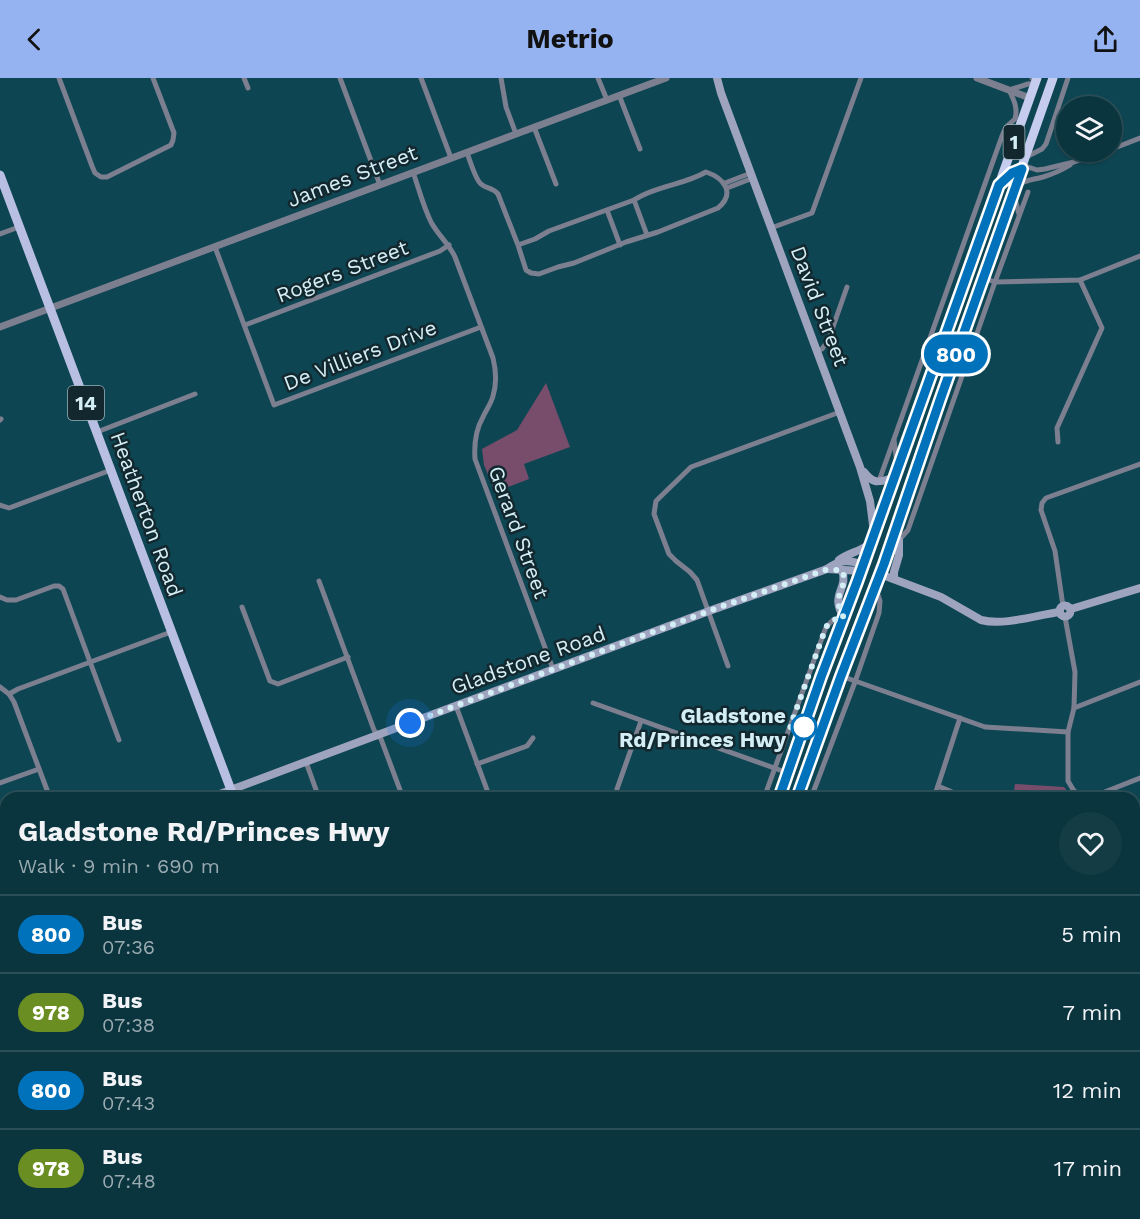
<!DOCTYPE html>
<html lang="en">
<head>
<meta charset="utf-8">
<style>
	body { margin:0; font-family:"Work Sans",sans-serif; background:#133c45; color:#f1f3f6; height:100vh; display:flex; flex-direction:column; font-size:22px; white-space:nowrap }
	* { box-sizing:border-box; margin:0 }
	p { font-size:20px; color:#99aab0 }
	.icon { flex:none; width:33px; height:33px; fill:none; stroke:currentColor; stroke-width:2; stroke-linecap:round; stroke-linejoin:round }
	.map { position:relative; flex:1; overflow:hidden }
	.details { position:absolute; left:0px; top:714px; width:1140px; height:428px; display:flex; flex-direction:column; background:#0a343e; border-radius:18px 18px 0 0; box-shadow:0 2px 4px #0004,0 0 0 2px #2a4f58 }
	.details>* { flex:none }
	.badge { padding:0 12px; border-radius:20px; font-size:21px; line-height:39px }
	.controls { position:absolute; left:1056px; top:18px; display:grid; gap:12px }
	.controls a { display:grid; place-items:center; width:66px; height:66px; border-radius:50%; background:#0a343e; box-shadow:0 2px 4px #0004,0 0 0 2px #2a4f58; font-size:30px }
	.you { position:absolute; width:30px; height:30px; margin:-15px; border:4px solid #fff; border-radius:50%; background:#1a73e8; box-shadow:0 0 0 9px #1a73e833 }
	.map>.badge { position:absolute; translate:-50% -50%; box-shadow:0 0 0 3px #fff }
	.round { display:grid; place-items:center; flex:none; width:63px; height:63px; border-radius:32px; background:#133c45 }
	.summary { display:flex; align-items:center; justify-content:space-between; height:102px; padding:0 18px }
	h1 { font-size:28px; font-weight:700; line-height:45px }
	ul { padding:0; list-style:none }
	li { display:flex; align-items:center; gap:18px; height:78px; padding:0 18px; border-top:2px solid #2a4f58 }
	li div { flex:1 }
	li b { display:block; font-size:22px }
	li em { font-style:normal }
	li .badge { min-width:66px; font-weight:700; text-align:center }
	header { display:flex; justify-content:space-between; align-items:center; height:78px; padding:0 18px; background:#95b2f1; color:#111; font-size:27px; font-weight:700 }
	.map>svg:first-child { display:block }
</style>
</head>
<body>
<header><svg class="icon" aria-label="back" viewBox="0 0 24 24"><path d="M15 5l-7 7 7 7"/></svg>Metrio<svg class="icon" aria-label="share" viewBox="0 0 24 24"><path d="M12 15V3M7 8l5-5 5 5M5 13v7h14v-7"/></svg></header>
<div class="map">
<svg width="1140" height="1141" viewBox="0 0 1140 1141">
	<rect width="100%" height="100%" fill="#0e4552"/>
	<g fill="#784d6c">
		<polygon points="546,305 570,369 524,386 529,401 495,414 484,387 482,371 517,352"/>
		<path d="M1015,706l49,3c4,5 7,10 14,11h-65z"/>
	</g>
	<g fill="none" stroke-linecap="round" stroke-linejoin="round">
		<g stroke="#7c7f90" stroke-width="5">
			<polyline points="59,0 92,88 95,95 101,99 107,99 171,67 173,62 174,55 153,0"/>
			<polyline points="244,0 248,10"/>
			<polyline points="340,0 380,107"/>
			<polyline points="421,0 451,80"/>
			<polyline points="501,0 506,29 516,56"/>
			<polyline points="598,0 607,22"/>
			<polyline points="619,17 640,71"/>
			<polyline points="534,49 556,106"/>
			<polyline points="1112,71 1140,60"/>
			<path d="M467,75c3,7 8,26 14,31 5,5 11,3 17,10l20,51 8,25 5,3 8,1 19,-7 16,-4 52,-21 32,-10 60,-24c18,-15 6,-30 -12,-36 -22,13 -51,14 -72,28l-85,31 -14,8 -17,6"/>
			<polyline points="1026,79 1042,71 1046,66 1068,0"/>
			<polyline points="1022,91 1028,89 1037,92 1045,91 1074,84 1104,74"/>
			<path d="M413,94c6,17 10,34 18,50 7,13 18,22 24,35l38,101c3,12 4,25 0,38 -2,8 -7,14 -10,21 -8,14 -9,28 -8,42l78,210"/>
			<polyline points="725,105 751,95"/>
			<path d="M1016,108c10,-7 16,-6 27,-9 10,-3 19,-7 27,-12"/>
			<polyline points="727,110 753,100"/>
			<polyline points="1014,117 1019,136"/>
			<polyline points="634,122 647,157"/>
			<polyline points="607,132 620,167"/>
			<polyline points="771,150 812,135 861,0"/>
			<polyline points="0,156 19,149"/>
			<polyline points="215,169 274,327 481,249"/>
			<polyline points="983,200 995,204 1080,202 1140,178"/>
			<polyline points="245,247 440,173 449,167"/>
			<polyline points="817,273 822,271 828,263 847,209"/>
			<polyline points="0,342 1,341"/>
			<polyline points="97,354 195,316"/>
			<polyline points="894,362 897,386"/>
			<polyline points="1058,364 1057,350 1102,250 1080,202"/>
			<path d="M879,403l123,-345 4,-9 9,-8c3,-11 -1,-19 -6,-29l19,-6 7,-1 -3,-5"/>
			<polyline points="0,427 9,430 111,392"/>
			<polyline points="899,462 908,452 995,204 1028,114"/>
			<polyline points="319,503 374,652 381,661 403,720"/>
			<polyline points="0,519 7,522 16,522 54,508 59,508 63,511 119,662"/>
			<polyline points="1063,528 1055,473 1041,432 1042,425 1046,420 1140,386"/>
			<polyline points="242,529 270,603 278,606 348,579"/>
			<polyline points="1065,539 1075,594 1074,630 1068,654 1068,703 1074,713 1081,717 1092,719 1140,700"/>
			<polyline points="728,588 697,502 690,494 676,483 669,476 654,436 656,423 691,389 840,334"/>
			<polyline points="841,598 985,649 1068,654"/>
			<polyline points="0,609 9,616 14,624 50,720"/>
			<polyline points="9,616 18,611 171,554"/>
			<polyline points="593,625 788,695"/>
			<polyline points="456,628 490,720"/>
			<polyline points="1074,630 1140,604"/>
			<polyline points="306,684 319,720"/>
			<polyline points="477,686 527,668 533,660"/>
			<polyline points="0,705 39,691"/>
			<polyline points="938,708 966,720"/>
			<polyline points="617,711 641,643"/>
			<polyline points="764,720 826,549 833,542 843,540"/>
			<polyline points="811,720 855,604 879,535 880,523 875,508"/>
			<polyline points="934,720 960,640"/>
			<polyline points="1134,815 1140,831"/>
			<polyline points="1134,860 1140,858"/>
			<polyline points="1134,942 1140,958"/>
			<polyline points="0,984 6,893"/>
			<polyline points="0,1018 6,1019"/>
			<polyline points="1134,1088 1140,1086"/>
			<polyline points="0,1103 6,1103"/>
			<polyline points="293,1136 295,1141"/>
			<polyline points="110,1141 110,1136"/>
			<polyline points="197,1141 197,1136"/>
			<polyline points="615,1141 617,1136"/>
			<polyline points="660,1141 662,1136"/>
			<polyline points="765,1141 767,1136"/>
			<polyline points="991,1141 1006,1136"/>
		</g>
		<g stroke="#7c7f90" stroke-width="7">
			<polyline points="977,0 1030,20"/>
			<polyline points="0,249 666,0"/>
		</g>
		<g stroke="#9ea3be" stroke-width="8">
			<polyline points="717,0 721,15 860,389 870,423 874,455"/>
			<path d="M864,394c10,13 15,10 29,6"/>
			<polyline points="893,460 899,462 899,477 894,494 894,501"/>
			<path d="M839,482c11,-8 21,-8 32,-17"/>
			<polyline points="827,491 861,493"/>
			<path d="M842,492c7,20 -13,23 2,48"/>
			<path d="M880,496l61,23 40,23c24,6 55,-5 79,-8"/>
			<circle cx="1065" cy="533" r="5.5"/>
			<polyline points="1071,531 1140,510"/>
			<path d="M209,720l500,-187 118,-42c12,-9 22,-10 36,-4"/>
			<polyline points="0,798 6,795"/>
		</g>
		<g stroke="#b9bfe2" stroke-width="9">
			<polyline points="0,97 234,720"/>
			<polyline points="387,1136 389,1141"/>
		</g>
		<g stroke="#c6ccee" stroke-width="9">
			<polyline points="779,720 821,599 857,504 1037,0"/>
			<polyline points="797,720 841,598 893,460 940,322 1053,0"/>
			<polyline points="629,1141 631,1136"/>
			<polyline points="645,1141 647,1136"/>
		</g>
	</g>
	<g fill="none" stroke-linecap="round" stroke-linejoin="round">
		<g stroke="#fff" stroke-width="14">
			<polyline id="line" points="779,720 821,599 857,504 999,107 1012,95 1022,91 940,322 884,486 841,598 797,720"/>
		</g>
		<use href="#line" stroke="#0072bc" stroke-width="9"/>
		<path stroke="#d4eef6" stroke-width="6" stroke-dasharray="0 10.8" d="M410,645l299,-112 116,-41h17c8,20 -13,23 2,48l-11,2 -7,7 -36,100h14"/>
	</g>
	<circle fill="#fff" stroke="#0072bc" stroke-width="3" cx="804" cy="649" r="12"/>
	<g text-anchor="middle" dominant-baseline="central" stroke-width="5" stroke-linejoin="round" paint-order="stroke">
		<g fill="#13282e" stroke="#9ab3ba" stroke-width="1.5">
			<rect x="1003.5" y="47" width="21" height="34" rx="4.5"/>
			<rect x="68" y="308" width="36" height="34" rx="4.5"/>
		</g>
		<g font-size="20" font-weight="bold" fill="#d4eef6">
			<text x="1014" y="64">1</text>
			<text x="86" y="325">14</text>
		</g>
		<g font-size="21" fill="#d4eef6" stroke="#13282e">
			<text transform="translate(352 98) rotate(-21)">James Street</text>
			<text transform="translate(342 193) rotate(-21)">Rogers Street</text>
			<text transform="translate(820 228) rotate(69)">David Street</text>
			<text transform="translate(360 277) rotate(-21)">De Villiers Drive</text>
			<text transform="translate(147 436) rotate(70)">Heatherton Road</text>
			<text transform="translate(519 454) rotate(70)">Gerard Street</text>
			<text transform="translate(528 582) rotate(-20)">Gladstone Road</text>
		</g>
		<g font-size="21" font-weight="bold" fill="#d4eef6" stroke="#13282e" text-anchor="end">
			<text x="786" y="637">Gladstone<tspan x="786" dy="24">Rd/Princes Hwy</tspan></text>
		</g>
	</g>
</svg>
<div class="controls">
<a><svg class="icon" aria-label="layers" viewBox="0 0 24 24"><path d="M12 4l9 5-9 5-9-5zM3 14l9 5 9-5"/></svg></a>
</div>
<div class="you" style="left:410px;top:645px"></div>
<b class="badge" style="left:956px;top:276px;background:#0072bc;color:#fff">800</b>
<section class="details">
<div class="summary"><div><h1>Gladstone Rd/Princes Hwy</h1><p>Walk · 9 min · 690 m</p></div><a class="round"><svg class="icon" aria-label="heart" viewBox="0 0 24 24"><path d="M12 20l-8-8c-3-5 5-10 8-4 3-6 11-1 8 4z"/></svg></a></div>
<ul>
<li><span class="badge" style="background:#0072bc;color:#fff">800</span><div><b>Bus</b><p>07:36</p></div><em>5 min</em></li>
<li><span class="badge" style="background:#6b8e23;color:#fff">978</span><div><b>Bus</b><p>07:38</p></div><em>7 min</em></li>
<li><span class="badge" style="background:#0072bc;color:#fff">800</span><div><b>Bus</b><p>07:43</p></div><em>12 min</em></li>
<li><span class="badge" style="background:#6b8e23;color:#fff">978</span><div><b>Bus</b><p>07:48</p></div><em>17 min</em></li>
</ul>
</section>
</div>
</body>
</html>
